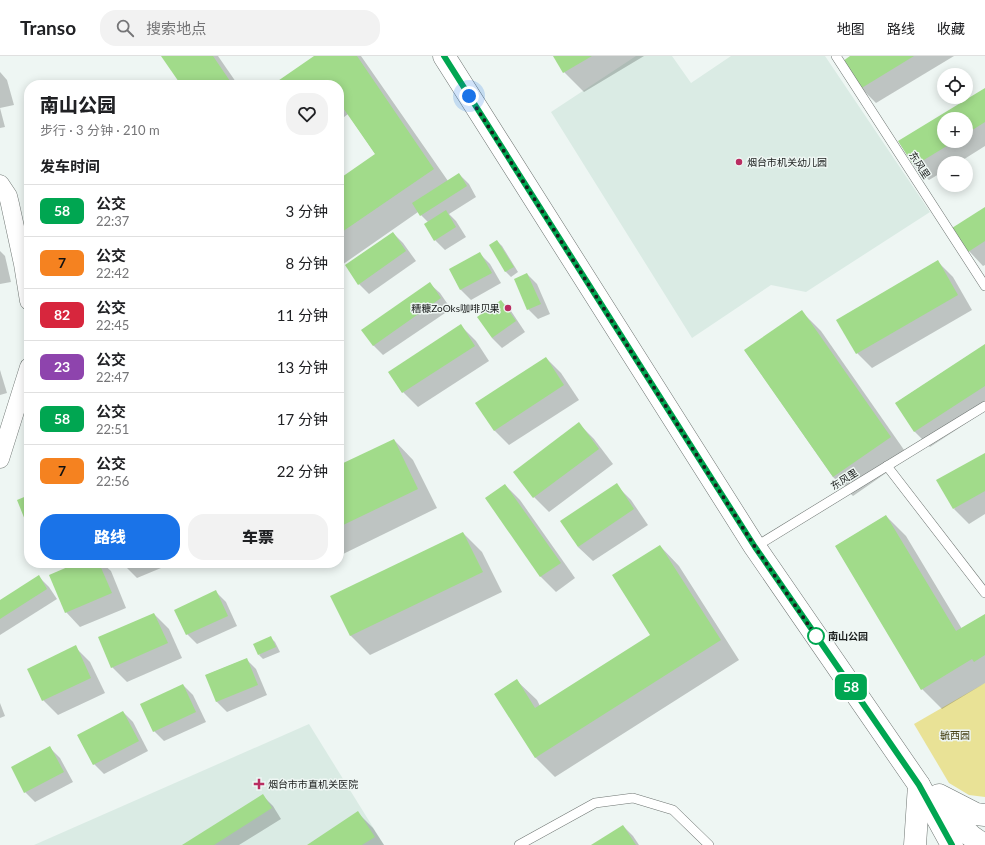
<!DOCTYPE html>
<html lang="zh">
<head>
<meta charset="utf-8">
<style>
	body { margin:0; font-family:Lato,"Noto Sans SC",sans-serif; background:#f2f2f2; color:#202124; height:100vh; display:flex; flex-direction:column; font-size:15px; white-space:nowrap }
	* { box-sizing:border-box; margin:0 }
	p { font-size:13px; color:#757577 }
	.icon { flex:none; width:22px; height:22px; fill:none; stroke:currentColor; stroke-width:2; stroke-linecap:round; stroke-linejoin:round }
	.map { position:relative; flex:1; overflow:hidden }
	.sheet { position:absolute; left:24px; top:24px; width:320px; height:488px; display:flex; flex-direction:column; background:#fff; border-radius:16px; box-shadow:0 2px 10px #0003 }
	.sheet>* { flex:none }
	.badge { padding:0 8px; border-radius:6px; font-size:14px; line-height:26px }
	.buttons { position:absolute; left:937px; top:12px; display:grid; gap:8px }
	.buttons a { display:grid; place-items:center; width:36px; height:36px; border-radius:50%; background:#fff; box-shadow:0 2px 10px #0003; font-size:20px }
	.you { position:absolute; width:20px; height:20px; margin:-10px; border:3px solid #fff; border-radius:50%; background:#1a73e8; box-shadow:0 0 0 6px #1a73e833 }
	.map>.badge { position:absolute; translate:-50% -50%; box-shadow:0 0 0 2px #fff }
	h2 { padding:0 16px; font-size:15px; line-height:36px }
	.round { display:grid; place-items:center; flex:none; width:42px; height:42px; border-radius:16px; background:#f2f2f2 }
	.headline { display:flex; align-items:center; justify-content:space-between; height:68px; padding:0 16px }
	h1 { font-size:19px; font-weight:800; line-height:30px }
	.cta { display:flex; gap:8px; margin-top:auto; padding:8px 16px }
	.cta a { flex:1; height:46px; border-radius:16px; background:#1a73e8; color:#fff; font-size:16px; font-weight:800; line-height:46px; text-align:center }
	.cta a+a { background:#f2f2f2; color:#202124 }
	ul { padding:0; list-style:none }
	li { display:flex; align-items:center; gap:12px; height:52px; padding:0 16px; border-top:1px solid #e0e0e0 }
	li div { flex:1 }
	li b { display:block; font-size:15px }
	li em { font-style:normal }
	li .badge { min-width:44px; font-weight:700; text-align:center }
	header { display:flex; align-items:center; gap:24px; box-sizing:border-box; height:56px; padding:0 20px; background:#fff; border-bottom:1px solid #e0e0e0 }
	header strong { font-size:19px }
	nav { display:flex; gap:22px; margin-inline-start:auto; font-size:14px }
	.search { width:280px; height:36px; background:#f2f2f2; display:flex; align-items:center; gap:10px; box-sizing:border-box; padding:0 14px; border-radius:16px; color:#757577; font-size:15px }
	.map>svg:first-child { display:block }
</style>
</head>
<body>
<header>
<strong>Transo</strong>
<div class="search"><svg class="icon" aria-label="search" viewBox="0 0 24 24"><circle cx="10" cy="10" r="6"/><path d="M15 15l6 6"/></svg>搜索地点</div>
<nav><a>地图</a><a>路线</a><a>收藏</a></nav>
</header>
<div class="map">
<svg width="985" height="789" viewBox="0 0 985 789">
	<rect width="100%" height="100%" fill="#eef6f3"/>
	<g fill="#daebe4">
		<polygon points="636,0 672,0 691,27 731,0 825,0 930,156 806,236 771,229 692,282 551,56"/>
		<polygon points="309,668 384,789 34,789"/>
	</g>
	<polygon fill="#e9e296" points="985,627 985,741 969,739 949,727 914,668"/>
	<g fill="#0003" fill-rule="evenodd">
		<polygon points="163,0 218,0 238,29 183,29"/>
		<polygon points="316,0 361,0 448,125 459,118 469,128 476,141 449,158 456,165 466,181 445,194 435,184 428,166 418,156 339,211 339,124 376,99 348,58 339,65 339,29 273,29"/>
		<polygon points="554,0 644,0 584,36 564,16"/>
		<polygon points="852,0 954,0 876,47 861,32"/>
		<polygon points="0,16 7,24 14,49 0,52 5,71 0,72"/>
		<path d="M985,33v57l-27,17h-14v8l-15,9 -15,-14 -15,-24zM944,63h22v22h-22z"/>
		<polygon points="985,152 985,209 983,210 969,195"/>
		<polygon points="393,177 403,187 416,205 369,238 359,228"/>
		<polygon points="497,185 502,190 518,216 511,221 506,216 490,189"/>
		<polygon points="0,195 5,200 11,226 0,228"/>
		<polygon points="480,198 490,208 501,227 471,244 461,234 450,214"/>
		<polygon points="938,206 953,221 972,254 872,312 857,297"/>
		<polygon points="527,218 537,228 550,258 538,263 528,253"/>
		<polygon points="430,228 440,237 451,253 383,299 373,289"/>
		<polygon points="501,245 511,255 525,276 502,292 492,282"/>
		<polygon points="801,255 821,275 909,401 853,440 833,421 745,295"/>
		<polygon points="461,270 476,285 489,305 418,351 403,336"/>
		<polygon points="985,289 985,355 930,391 915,376 896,347"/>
		<polygon points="546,302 561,317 579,344 509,389 494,374"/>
		<polygon points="0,314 7,337 0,339"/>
		<polygon points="579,368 594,383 613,408 549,456 534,441"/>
		<polygon points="394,384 413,404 437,452 339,500 339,410"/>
		<polygon points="985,398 985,458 969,468 954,453"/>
		<polygon points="505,429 520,444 575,522 556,536 541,521 486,442"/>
		<polygon points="616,429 631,444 648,469 593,505 578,491"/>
		<polygon points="886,460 906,480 962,573 985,559 985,627 942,653 922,633 836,490"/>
		<polygon points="463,477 482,496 502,536 370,599 351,580 332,540"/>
		<polygon points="660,490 679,510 739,604 555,721 535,701 517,625 537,644 540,650 652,579"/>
		<polygon points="80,507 102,507 111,515 126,552 80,571 66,556"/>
		<polygon points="122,507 173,507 137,522"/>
		<polygon points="308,507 324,507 313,512"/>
		<polygon points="39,521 49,531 57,543 0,579 0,545"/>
		<polygon points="216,536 226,546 237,570 197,588 187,578"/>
		<polygon points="154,558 169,573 182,602 127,626 112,611"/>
		<polygon points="271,582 275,586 280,596 263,603 259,599"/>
		<polygon points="75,591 90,606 105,637 58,659 43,644"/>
		<polygon points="246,603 256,613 267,639 227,656 217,646 206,619"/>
		<polygon points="183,629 193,639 206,666 164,685 154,675"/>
		<polygon points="0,647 5,660 0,662"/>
		<polygon points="123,656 133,666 148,695 104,718 94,708"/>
		<polygon points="50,692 60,702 73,726 35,746 25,736"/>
		<polygon points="263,740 273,750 281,763 239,789 185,789"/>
		<polygon points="358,757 373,772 384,789 308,789"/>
		<polygon points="623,770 633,780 639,789 593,789"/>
	</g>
	<g fill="#a1db8a">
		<polygon points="161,0 213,0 230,25 224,29 181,29"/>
		<polygon points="314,0 357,0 434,113 339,178 339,123 375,98 339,46 339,29 272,29"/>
		<polygon points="553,0 592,0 563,17"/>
		<polygon points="850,0 914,0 860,33 843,5"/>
		<polygon points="985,32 985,66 966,78 966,63 944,63 944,85 955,85 914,110 898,85"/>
		<polygon points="459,117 467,130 420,160 412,147"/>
		<polygon points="985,151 985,185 968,196 952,172"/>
		<polygon points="446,154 456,171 434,185 424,168"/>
		<polygon points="393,176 406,195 358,229 345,209"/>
		<polygon points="497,184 514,211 505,216 489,189"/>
		<polygon points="480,196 492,217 460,234 449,213"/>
		<polygon points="938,204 958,239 856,298 836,264"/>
		<polygon points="527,217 541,248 527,254 514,223"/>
		<polygon points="430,226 441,242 373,290 361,274"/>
		<polygon points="501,244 516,265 492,282 477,261"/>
		<polygon points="802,254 891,381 833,421 744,294"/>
		<polygon points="461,268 475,290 402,337 388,316"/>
		<polygon points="985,288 985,330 914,376 895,347"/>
		<polygon points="546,301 564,329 494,375 475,347"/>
		<polygon points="579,366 599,393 533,442 513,416"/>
		<polygon points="394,383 418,433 339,471 339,409"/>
		<polygon points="985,397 985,435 953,453 936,424"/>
		<polygon points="617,427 634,453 578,491 560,465"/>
		<polygon points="505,428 561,507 540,521 485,442"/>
		<polygon points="29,439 29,462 25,464 17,444"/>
		<polygon points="886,459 956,575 985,558 985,599 974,606 972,603 921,634 835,490"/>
		<polygon points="463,476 483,516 350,580 330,540"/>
		<polygon points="660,489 721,584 535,702 494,638 517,623 535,652 650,579 612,519"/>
		<polygon points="77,507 99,507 112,537 65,557 49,519"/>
		<polygon points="39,519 47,533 0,563 0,544"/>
		<polygon points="216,534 228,560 186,579 174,554"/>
		<polygon points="154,557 168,587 111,612 98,581"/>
		<polygon points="271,580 276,591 258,599 253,588"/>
		<polygon points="76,589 91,622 42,645 27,613"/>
		<polygon points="247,602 258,629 216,646 205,619"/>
		<polygon points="183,628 196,656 153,676 140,648"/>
		<polygon points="123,655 139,685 93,709 77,679"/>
		<polygon points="50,690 64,716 24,737 11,711"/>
		<polygon points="263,738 272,752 214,789 182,789"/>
		<polygon points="358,755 375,781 362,789 307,789"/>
		<polygon points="623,769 636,789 591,789"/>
	</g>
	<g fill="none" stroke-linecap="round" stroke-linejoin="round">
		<g stroke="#6e7572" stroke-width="10">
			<g id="lane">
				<polyline points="836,0 985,230"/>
				<polyline points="887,410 985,537"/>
				<polyline points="755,491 985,350"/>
				<polyline points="519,789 595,747 633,742 673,754 709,789"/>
			</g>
		</g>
		<g stroke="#6e7572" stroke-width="19">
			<g id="street">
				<polyline points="0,128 8,140 10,148 23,208 29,245"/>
				<polyline points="0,403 29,311"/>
			</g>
		</g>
		<g stroke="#6e7572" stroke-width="23">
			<g id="secondary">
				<polyline points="444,0 755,491 919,729 952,789"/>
				<polyline points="939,739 976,758 985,759"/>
				<polyline points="935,745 971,780 984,789"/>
				<polyline points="915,789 919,729"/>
			</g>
		</g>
		<use href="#lane" stroke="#fff" stroke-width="9"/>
		<use href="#street" stroke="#fff" stroke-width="18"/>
		<use href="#secondary" stroke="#fff" stroke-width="22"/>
	</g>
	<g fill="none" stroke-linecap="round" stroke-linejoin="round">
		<g stroke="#fff" stroke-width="9">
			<polyline id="line" points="444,0 755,491 919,729 952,789"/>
		</g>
		<use href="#line" stroke="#00a651" stroke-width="6"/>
		<polyline stroke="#1a1d1c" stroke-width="4" stroke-dasharray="0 7.2" points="469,40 755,491 816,580"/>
	</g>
	<g fill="#b92d61" stroke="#eef6f3" stroke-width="1.5">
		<circle cx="739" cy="106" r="4"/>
		<circle cx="508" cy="252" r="4"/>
		<path d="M257 722h4v4h4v4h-4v4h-4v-4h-4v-4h4z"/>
	</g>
	<circle fill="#fff" stroke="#00a651" stroke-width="2" cx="816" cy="580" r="8"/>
	<g text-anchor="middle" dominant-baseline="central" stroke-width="3" stroke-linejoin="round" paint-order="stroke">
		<g font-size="10" fill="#1a1d1c" stroke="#eef6f3" text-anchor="start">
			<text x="747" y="106">烟台市机关幼儿园</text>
			<text x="500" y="252" text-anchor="end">糟糠ZoOks咖啡贝果</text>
			<text x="268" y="728">烟台市市直机关医院</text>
		</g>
		<g font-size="10" fill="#1a1d1c" stroke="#eef6f3">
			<text transform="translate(920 109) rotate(57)">东风里</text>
			<text transform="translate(844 423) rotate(-32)">东风里</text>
		</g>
		<g font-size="10" font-weight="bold" fill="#1a1d1c" stroke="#eef6f3" text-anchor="start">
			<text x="828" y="580">南山公园</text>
		</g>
		<g font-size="10" fill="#423e13" stroke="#eef6f3">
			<text x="955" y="679">毓西园</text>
		</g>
	</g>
</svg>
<div class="buttons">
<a><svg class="icon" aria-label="locate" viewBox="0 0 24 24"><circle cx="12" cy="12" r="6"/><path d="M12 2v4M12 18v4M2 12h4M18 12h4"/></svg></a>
<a>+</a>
<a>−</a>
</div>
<div class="you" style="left:469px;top:40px"></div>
<b class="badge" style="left:851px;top:631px;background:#00a651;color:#fff">58</b>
<section class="sheet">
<div class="headline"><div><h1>南山公园</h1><p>步行 · 3 分钟 · 210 m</p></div><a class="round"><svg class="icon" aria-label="heart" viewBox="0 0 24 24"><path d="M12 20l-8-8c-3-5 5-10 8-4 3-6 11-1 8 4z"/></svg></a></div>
<h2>发车时间</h2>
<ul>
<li><span class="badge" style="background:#00a651;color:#fff">58</span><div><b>公交</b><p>22:37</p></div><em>3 分钟</em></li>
<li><span class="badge" style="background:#f58220;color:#111">7</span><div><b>公交</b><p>22:42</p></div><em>8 分钟</em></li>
<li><span class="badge" style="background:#d7263d;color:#fff">82</span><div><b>公交</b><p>22:45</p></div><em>11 分钟</em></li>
<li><span class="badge" style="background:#8e44ad;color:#fff">23</span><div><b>公交</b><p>22:47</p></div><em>13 分钟</em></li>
<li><span class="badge" style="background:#00a651;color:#fff">58</span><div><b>公交</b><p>22:51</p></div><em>17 分钟</em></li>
<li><span class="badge" style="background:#f58220;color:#111">7</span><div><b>公交</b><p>22:56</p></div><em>22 分钟</em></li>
</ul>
<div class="cta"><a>路线</a><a>车票</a></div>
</section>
</div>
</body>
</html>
